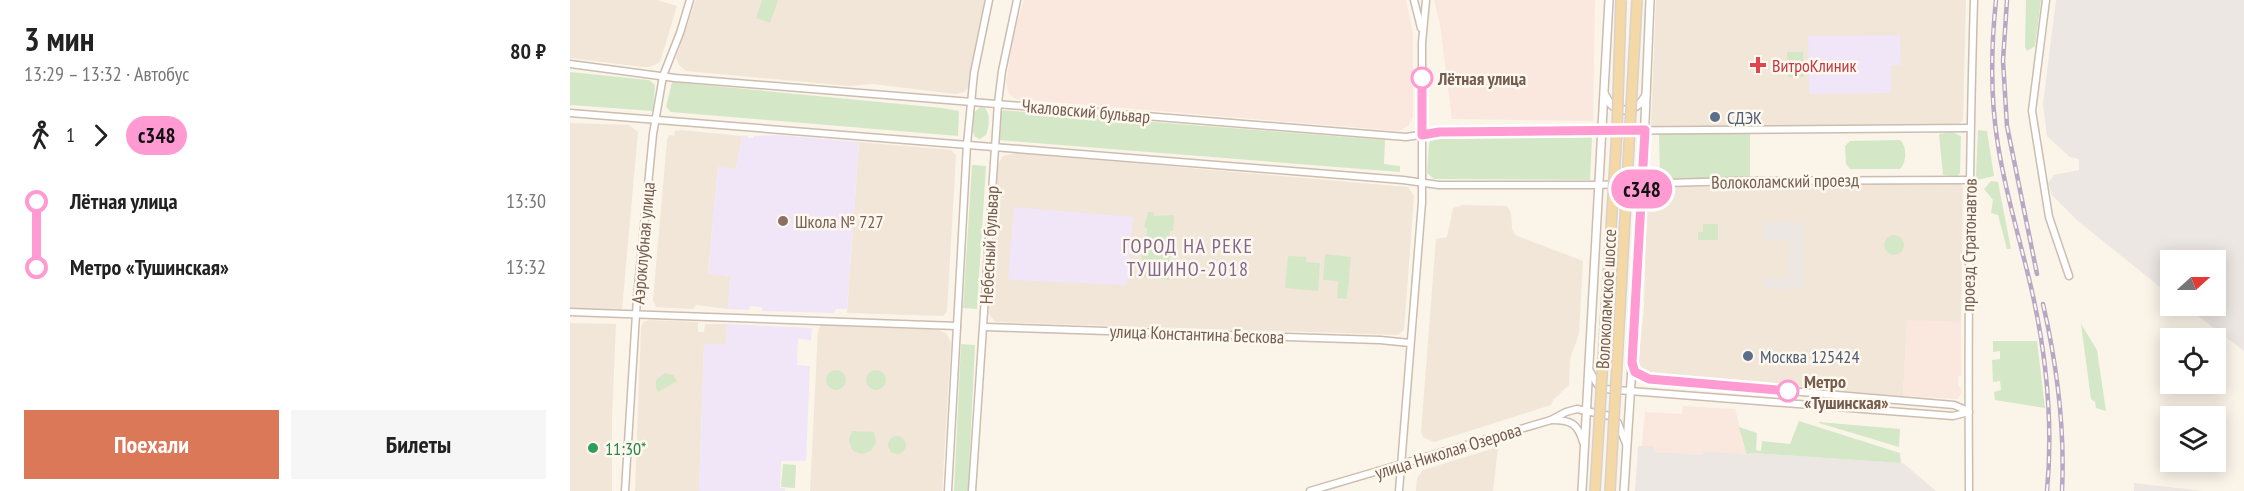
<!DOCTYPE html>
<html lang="ru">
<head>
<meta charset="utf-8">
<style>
	body { margin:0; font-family:"PT Sans Narrow",sans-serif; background:#f6f6f6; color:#222; height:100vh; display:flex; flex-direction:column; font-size:22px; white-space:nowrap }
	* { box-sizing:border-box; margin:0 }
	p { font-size:20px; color:#767676 }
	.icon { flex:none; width:33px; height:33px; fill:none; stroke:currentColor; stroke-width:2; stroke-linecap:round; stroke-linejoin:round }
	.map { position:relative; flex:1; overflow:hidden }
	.side { display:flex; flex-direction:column; background:#fff; width:570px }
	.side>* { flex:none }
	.badge { padding:0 12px; border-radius:20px; font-size:21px; line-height:39px }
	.needle { width:39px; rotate:69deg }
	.tools { position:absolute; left:1590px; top:250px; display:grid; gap:12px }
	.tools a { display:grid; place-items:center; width:66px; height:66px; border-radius:0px; background:#fff; box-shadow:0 3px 15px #0003; font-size:30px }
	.map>.badge { position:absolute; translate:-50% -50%; box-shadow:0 0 0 3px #fff }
	.legs { display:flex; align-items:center; gap:9px; height:66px; padding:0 24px; font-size:20px }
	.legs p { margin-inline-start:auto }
	.overview { display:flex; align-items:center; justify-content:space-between; height:102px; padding:0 24px }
	h1 { font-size:33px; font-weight:800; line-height:45px }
	.button { display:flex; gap:12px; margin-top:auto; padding:12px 24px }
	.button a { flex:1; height:69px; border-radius:0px; background:#db7858; color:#fff; font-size:24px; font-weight:800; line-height:69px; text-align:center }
	.button a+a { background:#f6f6f6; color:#222 }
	ul { padding:0 24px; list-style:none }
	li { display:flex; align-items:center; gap:21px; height:66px; font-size:22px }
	li i { display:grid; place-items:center; width:9px; height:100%; margin:0 8px; background:currentColor }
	li i::after { content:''; width:15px; height:15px; margin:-8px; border:4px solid; border-radius:50%; background:#fff }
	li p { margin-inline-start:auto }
	li:first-child i { background:linear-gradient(#0000 50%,currentColor 0) }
	li:last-child i { background:linear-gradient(currentColor 50%,#0000 0) }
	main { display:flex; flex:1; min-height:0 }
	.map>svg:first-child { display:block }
</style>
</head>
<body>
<main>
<section class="side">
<div class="overview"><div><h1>3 мин</h1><p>13:29 – 13:32 · Автобус</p></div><b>80 ₽</b></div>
<div class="legs"><svg class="icon" aria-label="walk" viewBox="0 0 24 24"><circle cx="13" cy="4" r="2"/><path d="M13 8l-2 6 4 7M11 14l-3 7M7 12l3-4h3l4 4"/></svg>1<svg class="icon" aria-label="forward" viewBox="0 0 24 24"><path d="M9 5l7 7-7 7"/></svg><b class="badge" style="background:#ff9ad2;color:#111">с348</b></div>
<ul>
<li><i style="color:#ff9ad2"></i><b>Лётная улица</b><p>13:30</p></li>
<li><i style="color:#ff9ad2"></i><b>Метро «Тушинская»</b><p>13:32</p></li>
</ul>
<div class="button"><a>Поехали</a><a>Билеты</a></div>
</section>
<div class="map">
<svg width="1674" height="491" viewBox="0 0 1674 491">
	<rect width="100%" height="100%" fill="#fbf4e9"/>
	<g fill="#f2e6d8">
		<polygon points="0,0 87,0 107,6 90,62 80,67 73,67 0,58"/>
		<polygon points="126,0 415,0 405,45 408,44 400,86 394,92 386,94 302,84 279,86 116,71 109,65 106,58"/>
		<polygon points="1086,0 1396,0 1393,120 1387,125 1085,128 1081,125"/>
		<polygon points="0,123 59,125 68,132 52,309 0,308"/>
		<polygon points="111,130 172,136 166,169 148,167 138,273 160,276 158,309 126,305 123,309 86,307 83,300 97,140 99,135 104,136 105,131"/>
		<polygon points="289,142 381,150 386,155 377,311 373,316 277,313"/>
		<polygon points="446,153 838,187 844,196 834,330 828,335 425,322 419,314 428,165 433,156"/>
		<polygon points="1391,184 1393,187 1391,322 1337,321 1333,396 1079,376 1074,374 1068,367 1074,307 1077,198 1081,189 1087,187"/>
		<polygon points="893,205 937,206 941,213 942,229 945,235 1013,261 1009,334 1000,359 999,385 983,400 981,405 864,442 853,437 851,432 866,239 877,237 883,208"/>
		<polygon points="79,320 128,322 128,332 134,332 135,324 157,324 156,344 134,344 129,491 65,491 71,328 73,322"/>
		<polygon points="0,323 46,324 42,419 42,491 0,491"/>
		<polygon points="251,325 369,330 377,334 381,344 372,491 240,491 248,330"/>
		<polygon points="928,447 923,491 846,491 847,478 853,470"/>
	</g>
	<g fill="#fae7de">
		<polygon points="454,0 836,0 843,34 843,117 838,126 829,131 446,99 439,94 436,82 444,33"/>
		<polygon points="864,0 1025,0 1023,121 882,119 870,24"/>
		<polygon points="1337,320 1391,322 1391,375 1388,377 1388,385 1391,388 1391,393 1388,399 1333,396"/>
		<polygon points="1113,406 1165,409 1177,455 1133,451 1132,455 1084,452 1072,446 1075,412 1112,414"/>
	</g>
	<g fill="#ece7e2">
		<polygon points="1486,0 1674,0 1674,351 1615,306 1646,306 1646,261 1600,261 1600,295 1508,221 1482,195 1478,183 1484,175 1509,170 1509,159 1500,157 1477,136 1473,104"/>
		<polygon points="1194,222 1233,222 1233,289 1194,289 1194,278 1219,278 1219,241 1194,240"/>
		<polygon points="1068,446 1084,446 1084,452 1104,453 1132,455 1133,451 1180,455 1180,453 1333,463 1366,491 1065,491"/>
		<polygon points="1564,483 1633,491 1564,491"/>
	</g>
	<g fill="#f1e5f8">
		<polygon points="1330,35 1331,65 1321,65 1321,93 1239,94 1238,36"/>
		<polygon points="177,135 178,138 183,138 184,136 208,135 289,142 277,309 266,309 264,313 192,311 192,307 180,306 179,310 158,309 160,276 138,274 148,166 166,169 172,136"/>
		<polygon points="444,207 563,217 557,285 438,280"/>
		<polygon points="157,324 242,328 241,340 228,339 227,365 240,366 236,461 211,461 210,488 215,488 215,491 129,491 134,344 156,344"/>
	</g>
	<g fill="#d4e8c8">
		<polygon points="192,0 208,0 200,23 186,18"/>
		<polygon points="1456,0 1471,0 1465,46 1457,51 1455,47"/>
		<polygon points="1217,52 1233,52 1234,77 1218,77"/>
		<polygon points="0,72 79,80 85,85 83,111 0,105"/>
		<polygon points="102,82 372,108 389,111 388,136 101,112 96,107"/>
		<path d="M411,107l4,1c6,7 4,20 1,27l-6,4 -5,-2 -2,-5 1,-20z"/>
		<polygon points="430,110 815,140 814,164 830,166 830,172 428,140"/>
		<polygon points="1408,130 1417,131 1424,176 1407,180 1406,175"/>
		<polygon points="1382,132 1391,136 1390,173 1387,176 1373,175 1369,134"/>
		<polygon points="1089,134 1180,134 1180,178 1090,178"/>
		<polygon points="1022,137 1020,180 864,179 857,173 859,144 860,141 865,139"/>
		<path d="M1330,140c7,6 7,22 0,29h-50l-4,-5 -1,-18 5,-5z"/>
		<polygon points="402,165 416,166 407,309 393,308"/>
		<polygon points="1421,181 1428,182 1441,249 1437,249 1428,215 1421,213 1423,200 1414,189"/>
		<polygon points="578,212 584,212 584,216 604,215 603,231 600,231 599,243 569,242 569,239 576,239 577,228 574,227"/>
		<polygon points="1133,224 1148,224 1148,240 1128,240 1128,232 1133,232"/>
		<circle cx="1324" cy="245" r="10"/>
		<polygon points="573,245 597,248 597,252 600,252 599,280 570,277"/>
		<polygon points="755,254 781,257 777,299 767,298 768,281 753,280"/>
		<polygon points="718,256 736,257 736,262 750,263 748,291 715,288"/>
		<polygon points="1511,324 1527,350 1536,411 1526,408 1525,402 1521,399"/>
		<polygon points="1423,341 1467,341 1475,408 1425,400 1424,392 1431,390 1430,381 1423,382 1422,360 1430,359 1430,351 1423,352"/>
		<polygon points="391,344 405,345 398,491 384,491"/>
		<circle cx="306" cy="380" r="10"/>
		<circle cx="266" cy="380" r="10"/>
		<polygon points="95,373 103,375 107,381 88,392 86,388 86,380"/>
		<polygon points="1229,421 1330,453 1331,463 1181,453 1177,455 1169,427 1187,433 1186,450 1191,451 1192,441 1220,444"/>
		<polygon points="1249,422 1330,429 1329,447 1249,423"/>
		<polygon points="282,431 304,432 306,442 301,451 291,454 282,450 279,440"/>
		<circle cx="327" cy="445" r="9"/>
		<polygon points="213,464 226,465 225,488 211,487"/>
	</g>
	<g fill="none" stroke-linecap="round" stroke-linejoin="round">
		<g stroke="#ccbdb0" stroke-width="9">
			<g id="minor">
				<polyline points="844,0 851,28"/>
				<polyline points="1476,0 1462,111 1479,217 1499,276"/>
				<polyline points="0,64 105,78 836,137 869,132 1400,128"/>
				<polyline points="0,113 833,180 869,185 1023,185 1168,181 1399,180"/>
				<polyline points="0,312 387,326"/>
				<polyline points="414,327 810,340 840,343"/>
				<polyline points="1063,366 1067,374 1079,379 1384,405 1398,411"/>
				<polyline points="1020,371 1027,384 1034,389 1383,416 1399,412"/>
				<path d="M982,420c18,0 26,3 31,22"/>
				<polyline points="55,491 67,298 83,134 93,76 110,33 120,0"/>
				<polyline points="378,491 397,144 404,73 419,0"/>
				<polyline points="402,491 428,103 432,71 447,0"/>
				<polyline points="740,491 981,420 996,412 1007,409 1040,416 1048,423 1056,444"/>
				<polyline points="829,491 852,202 852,43 856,0"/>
				<path d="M1399,491c-1,-164 0,-327 5,-491"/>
			</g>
		</g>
		<g stroke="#ccbdb0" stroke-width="10">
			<g id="tertiary">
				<path d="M1035,95c9,21 31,19 41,0"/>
				<polyline points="1012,491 1039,0"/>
				<polyline points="1054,491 1070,242 1080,0"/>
			</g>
		</g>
		<use href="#minor" stroke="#fff" stroke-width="6"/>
		<use href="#tertiary" stroke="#fff" stroke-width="7"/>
		<g stroke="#b8a7c5" stroke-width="4.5">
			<g id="rail">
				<path d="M1426,0c-5,48 -6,97 2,145 8,52 24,101 35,151 14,64 20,130 14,195"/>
				<polyline points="1437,0 1433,61 1437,126 1467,274"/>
				<path d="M1473,304c14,61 22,124 19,187"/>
			</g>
		</g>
		<use href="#rail" stroke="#fef8ef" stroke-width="2" stroke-dasharray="7" stroke-linecap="butt"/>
		<g stroke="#d8d1cd" stroke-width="12" stroke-linecap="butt">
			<g id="primary-bridge">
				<polyline points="1025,491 1047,131 1051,0"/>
				<polyline points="1040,491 1067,0"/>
			</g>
		</g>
		<use href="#primary-bridge" stroke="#f4d9a7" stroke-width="9"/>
	</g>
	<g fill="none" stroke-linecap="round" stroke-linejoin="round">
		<g stroke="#fff" stroke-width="14">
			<polyline id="line-1" points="852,78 852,135 869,132 1075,130 1062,363 1065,372 1079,379 1218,391"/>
		</g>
		<use href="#line-1" stroke="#ff9ad2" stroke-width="9"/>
	</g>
	<path fill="#e0444e" stroke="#fef8ef" stroke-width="2" d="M1185 56h6v6h6v6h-6v6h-6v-6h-6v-6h6z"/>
	<g fill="#fff" stroke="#ff9ad2" stroke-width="3">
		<circle cx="852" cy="78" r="10"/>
		<circle cx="1218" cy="391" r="10"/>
	</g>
	<g fill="#5c6f8a" stroke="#fef8ef" stroke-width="2">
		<circle cx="1145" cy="117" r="6"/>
		<circle cx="1178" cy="356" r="6"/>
	</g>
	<circle fill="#8d6e63" stroke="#fef8ef" stroke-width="2" cx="213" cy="221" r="6"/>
	<circle fill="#2e9e5b" stroke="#fef8ef" stroke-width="2" cx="23" cy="448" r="6"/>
	<g text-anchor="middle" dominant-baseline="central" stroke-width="5" stroke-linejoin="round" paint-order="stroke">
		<g font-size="18" fill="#be3a42" stroke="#fef8ef" text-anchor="start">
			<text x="1202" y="65">ВитроКлиник</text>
		</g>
		<g font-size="18" font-weight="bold" fill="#745c4e" stroke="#fef8ef" text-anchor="start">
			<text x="868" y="78">Лётная улица</text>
			<text x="1234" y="381">Метро<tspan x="1234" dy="21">«Тушинская»</tspan></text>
		</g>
		<g font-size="18" fill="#745c4e" stroke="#fef8ef">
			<text transform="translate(516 111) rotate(5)">Чкаловский бульвар</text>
			<text transform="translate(1215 181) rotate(-1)">Волоколамский проезд</text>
			<text transform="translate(73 243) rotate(-85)">Аэроклубная улица</text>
			<text transform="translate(419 245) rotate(-87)">Небесный бульвар</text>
			<text transform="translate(1399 245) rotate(-89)">проезд Стратонавтов</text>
			<text transform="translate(1036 299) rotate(-87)">Волоколамское шоссе</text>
			<text transform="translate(627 334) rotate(2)">улица Константина Бескова</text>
			<text transform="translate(878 451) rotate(-17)">улица Николая Озерова</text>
		</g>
		<g font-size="18" fill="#4e5e75" stroke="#fef8ef" text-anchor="start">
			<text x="1157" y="117">СДЭК</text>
			<text x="1190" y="356">Москва 125424</text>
		</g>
		<g font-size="18" fill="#785e54" stroke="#fef8ef" text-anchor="start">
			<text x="225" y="221">Школа № 727</text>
		</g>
		<g font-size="18" fill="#27864d" stroke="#fef8ef" text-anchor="start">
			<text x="35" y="448">11:30*</text>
		</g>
		<g font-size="20" letter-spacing="1.5" fill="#82668f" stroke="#fef8ef">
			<text x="618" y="246">ГОРОД НА РЕКЕ<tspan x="618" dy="23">ТУШИНО-2018</tspan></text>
		</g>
	</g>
</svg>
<div class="tools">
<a><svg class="needle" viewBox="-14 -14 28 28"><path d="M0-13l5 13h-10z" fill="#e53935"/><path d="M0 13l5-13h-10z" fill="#767676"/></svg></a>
<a><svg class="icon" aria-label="locate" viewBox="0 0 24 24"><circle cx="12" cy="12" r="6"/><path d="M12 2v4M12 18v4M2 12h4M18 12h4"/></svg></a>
<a><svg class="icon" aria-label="layers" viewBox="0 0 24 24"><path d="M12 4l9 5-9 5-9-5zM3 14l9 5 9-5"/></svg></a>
</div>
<b class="badge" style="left:1072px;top:189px;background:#ff9ad2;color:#111">с348</b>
</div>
</main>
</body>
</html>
